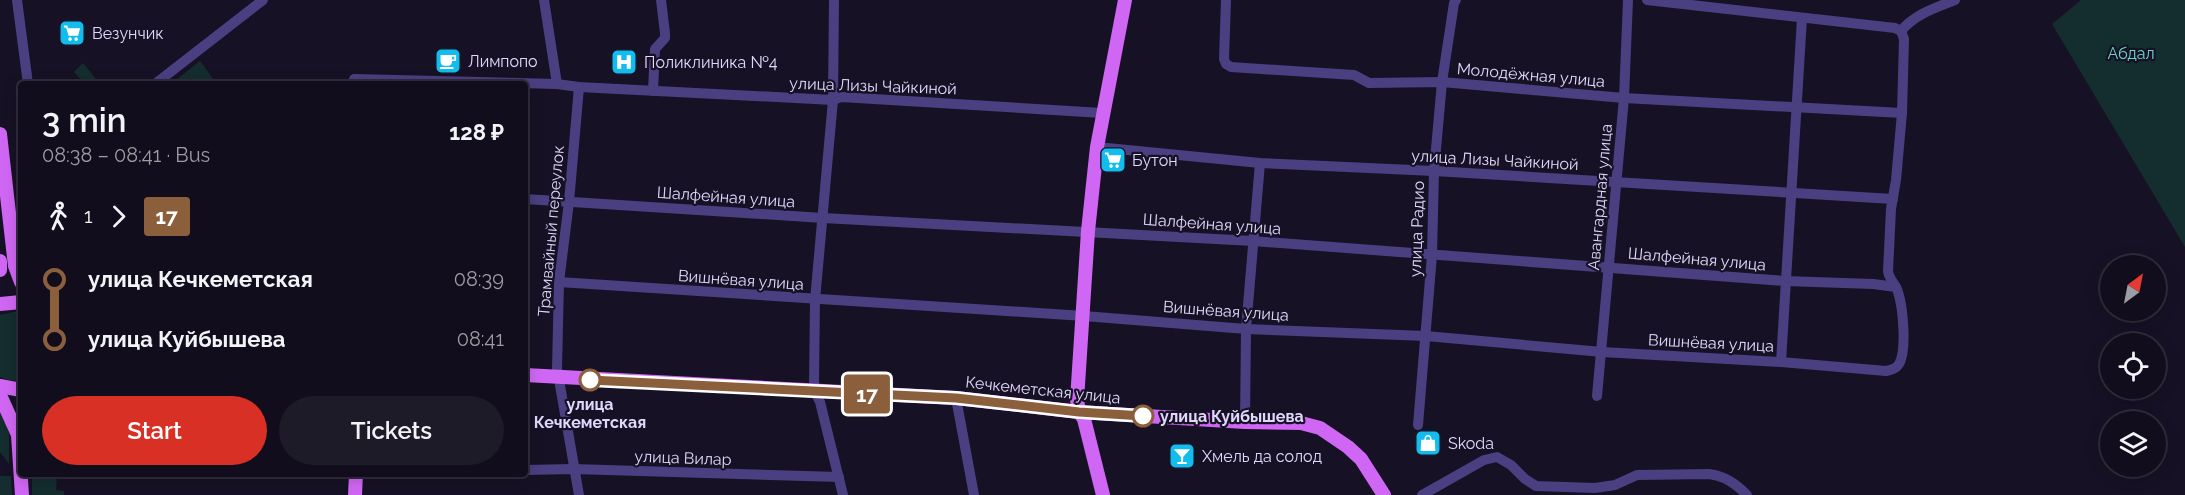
<!DOCTYPE html>
<html lang="en">
<head>
<meta charset="utf-8">
<style>
	body { margin:0; font-family:Raleway,sans-serif; background:#1e1b29; color:#f1f3f6; height:100vh; display:flex; flex-direction:column; font-size:22px; white-space:nowrap }
	* { box-sizing:border-box; margin:0 }
	p { font-size:20px; color:#9c9ca3 }
	.icon { flex:none; width:33px; height:33px; fill:none; stroke:currentColor; stroke-width:2; stroke-linecap:round; stroke-linejoin:round }
	.map { position:relative; flex:1; overflow:hidden }
	.sheet { position:absolute; left:18px; top:81px; width:510px; height:396px; display:flex; flex-direction:column; background:#110d1c; border-radius:6px; box-shadow:0 3px 15px #0003,0 0 0 2px #302d3b }
	.sheet>* { flex:none }
	.badge { padding:0 12px; border-radius:4px; font-size:21px; line-height:39px }
	.needle { width:39px; rotate:32deg }
	.buttons { position:absolute; left:2100px; top:255px; display:grid; gap:12px }
	.buttons a { display:grid; place-items:center; width:66px; height:66px; border-radius:50%; background:#110d1c; box-shadow:0 3px 15px #0003,0 0 0 2px #302d3b; font-size:30px }
	.map>.badge { position:absolute; translate:-50% -50%; box-shadow:0 0 0 3px #fff }
	.legs { display:flex; align-items:center; gap:9px; height:66px; padding:0 24px; font-size:20px }
	.legs p { margin-inline-start:auto }
	.headline { display:flex; align-items:center; justify-content:space-between; height:102px; padding:0 24px }
	h1 { font-size:33px; font-weight:600; line-height:45px }
	.button { display:flex; gap:12px; margin-top:auto; padding:12px 24px }
	.button a { flex:1; height:69px; border-radius:36px; background:#d93025; color:#fff; font-size:24px; font-weight:600; line-height:69px; text-align:center }
	.button a+a { background:#1e1b29; color:#f1f3f6 }
	ul { padding:0 24px; list-style:none }
	li { display:flex; align-items:center; gap:21px; height:60px; font-size:22px }
	li i { display:grid; place-items:center; width:9px; height:100%; margin:0 8px; background:currentColor }
	li i::after { content:''; width:15px; height:15px; margin:-8px; border:4px solid; border-radius:50%; background:#110d1c }
	li p { margin-inline-start:auto }
	li:first-child i { background:linear-gradient(#0000 50%,currentColor 0) }
	li:last-child i { background:linear-gradient(currentColor 50%,#0000 0) }
	.map>svg:first-child { display:block }
</style>
</head>
<body>
<div class="map">
<svg width="2185" height="495" viewBox="0 0 2185 495">
	<rect width="100%" height="100%" fill="#171125"/>
	<g fill="#142d2f">
		<polygon points="2081,0 2185,0 2185,247 2052,24"/>
		<polygon points="200,61 217,84 171,84"/>
		<polygon points="83,63 100,84 85,84 74,72"/>
		<polygon points="13,312 21,312 21,381 8,380 0,377 0,315"/>
		<polygon points="0,407 9,433 9,464 0,452"/>
		<polygon points="32,474 57,474 56,490 64,491 64,495 32,495"/>
		<polygon points="0,476 11,476 12,495 0,495"/>
	</g>
	<g fill="none" stroke-linecap="round" stroke-linejoin="round">
		<g stroke="#4a3f81" stroke-width="10">
			<polyline points="17,0 28,84"/>
			<polyline points="544,0 557,84"/>
			<polyline points="834,0 833,100 815,300 814,384 815,392 820,402 843,495"/>
			<polyline points="1226,0 1224,59 1226,64 1231,67 1354,75 1369,83 1442,82 1624,98 1902,113"/>
			<polyline points="1647,0 1895,28 1901,31"/>
			<path d="M1901,31c14,-17 34,-23 54,-31"/>
			<polyline points="354,79 557,84 579,87 833,100 841,97 1102,113"/>
			<polyline points="155,84 263,0"/>
			<polyline points="653,91 655,49 665,38 665,33 661,0"/>
			<polyline points="1097,147 1260,163 1434,171 1893,199"/>
			<polyline points="525,199 823,218 1253,241 1785,281 1873,284 1896,287"/>
			<path d="M559,282l525,34 162,13 180,7 176,16 179,10 105,9c5,-1 10,-2 13,-7 8,-13 4,-57 -1,-72 -2,-8 -9,-12 -10,-21l3,-62 5,-29 6,-67 2,-74 -3,-8"/>
			<polyline points="1781,362 1802,18"/>
			<polyline points="1597,396 1624,98 1628,0"/>
			<polyline points="956,398 974,495"/>
			<polyline points="1245,422 1246,329 1260,163"/>
			<polyline points="1418,425 1432,255 1434,171 1442,82 1454,3 1456,0"/>
			<polyline points="525,470 573,469 839,477"/>
			<polyline points="579,495 557,368 559,282 569,202 579,87"/>
			<path d="M1422,495l62,-35 13,-3 14,8 14,14 11,7 59,2 20,-3 22,-10 72,-1c16,2 27,10 38,21"/>
		</g>
		<g stroke="#d067f4" stroke-width="14">
			<polyline points="0,134 15,266 21,282"/>
			<polyline points="0,261 0,270"/>
			<polyline points="0,304 21,302"/>
			<polyline points="525,375 956,398 1079,412 1245,422 1301,423 1320,428 1348,447 1361,459 1384,495"/>
			<polyline points="0,386 21,390"/>
			<polyline points="0,395 18,435 22,495"/>
			<polyline points="355,495 356,474"/>
			<polyline points="1103,495 1084,419 1079,412 1077,400 1088,231 1097,147 1125,0"/>
		</g>
	</g>
	<g fill="none" stroke-linecap="round" stroke-linejoin="round">
		<g stroke="#fff" stroke-width="14">
			<polyline id="line-1" points="590,380 956,398 1079,412 1143,416"/>
		</g>
		<use href="#line-1" stroke="#8b5e3c" stroke-width="9"/>
	</g>
	<defs>
		<g id="supermarket-square" transform="scale(1.35)"><rect x="-9" y="-9" width="18" height="18" rx="4" fill="#12bdee" stroke="#171125"/><path d="M-6-5.5h2.5l.6 2H6L4.5 2H-2.5L-4.4-4H-6ZM-1.5 3.2a1.3 1.3 0 1 0 .1 0ZM3 3.2a1.3 1.3 0 1 0 .1 0Z" fill="#fff"/></g>
		<g id="cafe-square" transform="scale(1.35)"><rect x="-9" y="-9" width="18" height="18" rx="4" fill="#12bdee" stroke="#171125"/><path d="M-5.5-4.5H6V0H3Q3 3.5 0 3.5H-2.5Q-5.5 3.5-5.5 0ZM3-3.2v2h1.7v-2ZM-6 4.5H4V6H-6Z" fill="#fff"/></g>
		<g id="hospital-square" transform="scale(1.35)"><rect x="-9" y="-9" width="18" height="18" rx="4" fill="#12bdee" stroke="#171125"/><path d="M-5-5h3v3.5h4V-5h3V5h-3V1.5h-4V5h-3Z" fill="#fff"/></g>
		<g id="shop-square" transform="scale(1.35)"><rect x="-9" y="-9" width="18" height="18" rx="4" fill="#12bdee" stroke="#171125"/><path d="M-5-2.5h2.3a2.7 3.5 0 0 1 5.4 0H5L5.5 6h-11ZM-1.5-2.5h3a1.5 2.3 0 0 0-3 0Z" fill="#fff"/></g>
		<g id="bar-square" transform="scale(1.35)"><rect x="-9" y="-9" width="18" height="18" rx="4" fill="#12bdee" stroke="#171125"/><path d="M-6-5H6L.8 .8V4.5H3.5V6h-7V4.5H-.8V.8Z" fill="#fff"/></g>
	</defs>
	<g fill-rule="evenodd">
		<use href="#supermarket-square" x="72" y="33"/>
		<use href="#cafe-square" x="448" y="61"/>
		<use href="#hospital-square" x="624" y="62"/>
		<use href="#supermarket-square" x="1113" y="160"/>
		<use href="#shop-square" x="1428" y="443"/>
		<use href="#bar-square" x="1182" y="456"/>
	</g>
	<g fill="#fff" stroke="#8b5e3c" stroke-width="3">
		<circle cx="590" cy="380" r="10"/>
		<circle cx="1143" cy="416" r="10"/>
	</g>
	<g text-anchor="middle" dominant-baseline="central" stroke-width="4.5" stroke-linejoin="round" paint-order="stroke">
		<g font-size="16" fill="#e0d8fc" stroke="#171125" text-anchor="start">
			<text x="92" y="33">Везунчик</text>
			<text x="468" y="61">Лимпопо</text>
			<text x="644" y="62">Поликлиника №4</text>
			<text x="1132" y="160">Бутон</text>
			<text x="1448" y="443">Skoda</text>
			<text x="1202" y="456">Хмель да солод</text>
		</g>
		<g font-size="16" fill="#69d8c9" stroke="#171125">
			<text x="2131" y="53">Абдал</text>
		</g>
		<g font-size="16" fill="#e0d8fc" stroke="#171125">
			<text transform="translate(1531 75) rotate(5)">Молодёжная улица</text>
			<text transform="translate(873 86) rotate(2)">улица Лизы Чайкиной</text>
			<text transform="translate(1495 160) rotate(3)">улица Лизы Чайкиной</text>
			<text transform="translate(726 197) rotate(4)">Шалфейная улица</text>
			<text transform="translate(1600 197) rotate(-85)">Авангардная улица</text>
			<text transform="translate(1212 224) rotate(4)">Шалфейная улица</text>
			<text transform="translate(1417 229) rotate(-88)">улица Радио</text>
			<text transform="translate(551 231) rotate(-85)">Трамвайный переулок</text>
			<text transform="translate(1697 259) rotate(5)">Шалфейная улица</text>
			<text transform="translate(741 280) rotate(4)">Вишнёвая улица</text>
			<text transform="translate(1226 311) rotate(4)">Вишнёвая улица</text>
			<text transform="translate(1711 343) rotate(3)">Вишнёвая улица</text>
			<text transform="translate(1043 390) rotate(6)">Кечкеметская улица</text>
			<text transform="translate(683 458) rotate(2)">улица Вилар</text>
		</g>
		<g font-size="16" font-weight="bold" fill="#e0d8fc" stroke="#171125">
			<text x="590" y="404">улица<tspan x="590" dy="18">Кечкеметская</tspan></text>
			<text x="1160" y="416" text-anchor="start">улица Куйбышева</text>
		</g>
	</g>
</svg>
<div class="buttons">
<a><svg class="needle" viewBox="-14 -14 28 28"><path d="M0-13l5 13h-10z" fill="#e53935"/><path d="M0 13l5-13h-10z" fill="#9c9ca3"/></svg></a>
<a><svg class="icon" aria-label="locate" viewBox="0 0 24 24"><circle cx="12" cy="12" r="6"/><path d="M12 2v4M12 18v4M2 12h4M18 12h4"/></svg></a>
<a><svg class="icon" aria-label="layers" viewBox="0 0 24 24"><path d="M12 4l9 5-9 5-9-5zM3 14l9 5 9-5"/></svg></a>
</div>
<b class="badge" style="left:867px;top:394px;background:#8b5e3c;color:#fff">17</b>
<section class="sheet">
<div class="headline"><div><h1>3 min</h1><p>08:38 – 08:41 · Bus</p></div><b>128 ₽</b></div>
<div class="legs"><svg class="icon" aria-label="walk" viewBox="0 0 24 24"><circle cx="13" cy="4" r="2"/><path d="M13 8l-2 6 4 7M11 14l-3 7M7 12l3-4h3l4 4"/></svg>1<svg class="icon" aria-label="forward" viewBox="0 0 24 24"><path d="M9 5l7 7-7 7"/></svg><b class="badge" style="background:#8b5e3c;color:#fff">17</b></div>
<ul>
<li><i style="color:#8b5e3c"></i><b>улица Кечкеметская</b><p>08:39</p></li>
<li><i style="color:#8b5e3c"></i><b>улица Куйбышева</b><p>08:41</p></li>
</ul>
<div class="button"><a>Start</a><a>Tickets</a></div>
</section>
</div>
</body>
</html>
